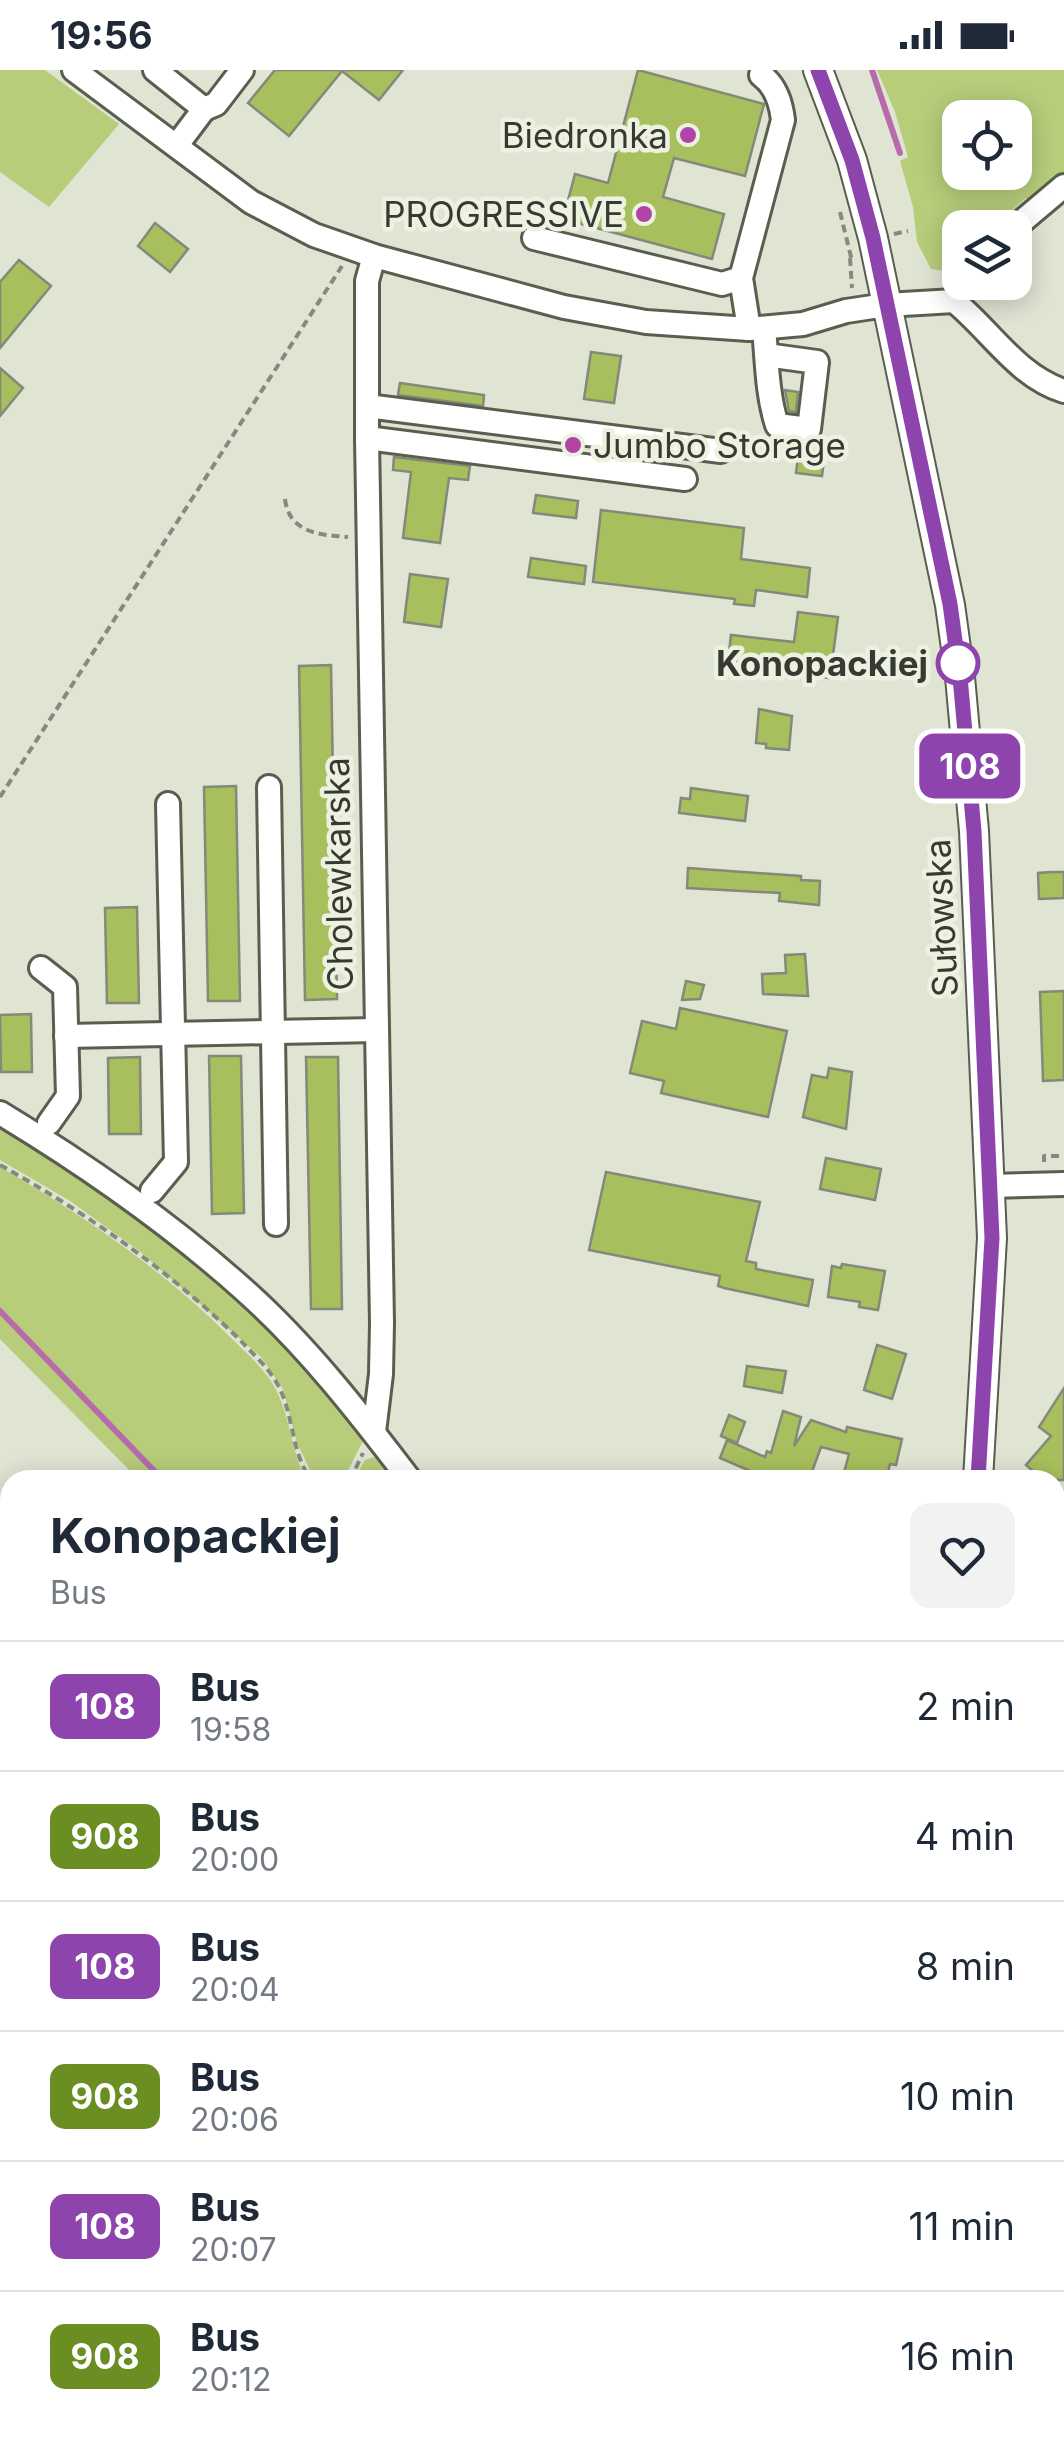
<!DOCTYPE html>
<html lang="en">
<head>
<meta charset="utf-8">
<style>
	body { margin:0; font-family:Inter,sans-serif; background:#f2f2f3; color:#1f2937; height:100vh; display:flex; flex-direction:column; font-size:38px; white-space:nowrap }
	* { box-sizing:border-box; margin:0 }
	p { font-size:32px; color:#747a83 }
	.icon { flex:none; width:55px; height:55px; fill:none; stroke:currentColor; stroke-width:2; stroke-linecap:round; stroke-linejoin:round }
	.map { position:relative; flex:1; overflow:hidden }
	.details { position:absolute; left:0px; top:1400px; width:1065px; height:972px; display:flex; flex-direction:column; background:#fff; border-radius:30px 30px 0 0; box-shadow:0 5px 25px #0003 }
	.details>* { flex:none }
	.badge { padding:0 20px; border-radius:15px; font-size:35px; line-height:65px }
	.fabs { position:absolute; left:942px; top:30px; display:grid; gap:20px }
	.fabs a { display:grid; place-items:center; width:90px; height:90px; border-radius:20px; background:#fff; box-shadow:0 5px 25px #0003; font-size:50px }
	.map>.badge { position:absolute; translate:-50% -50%; box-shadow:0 0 0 5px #fff }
	.round { display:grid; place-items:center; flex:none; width:105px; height:105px; border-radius:20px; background:#f2f2f3 }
	.head { display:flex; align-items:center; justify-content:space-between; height:170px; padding:0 50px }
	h1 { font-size:48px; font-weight:700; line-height:75px }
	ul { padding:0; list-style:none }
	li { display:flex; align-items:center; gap:30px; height:130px; padding:0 50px; border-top:2px solid #e0e1e3 }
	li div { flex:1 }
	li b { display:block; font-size:38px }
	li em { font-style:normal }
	li .badge { min-width:110px; font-weight:700; text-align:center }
	.status { display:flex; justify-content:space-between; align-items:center; height:70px; padding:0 50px; background:#fff; direction:ltr }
	.status svg { height:28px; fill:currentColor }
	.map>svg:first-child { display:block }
</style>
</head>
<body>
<div class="status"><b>19:56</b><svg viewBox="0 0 49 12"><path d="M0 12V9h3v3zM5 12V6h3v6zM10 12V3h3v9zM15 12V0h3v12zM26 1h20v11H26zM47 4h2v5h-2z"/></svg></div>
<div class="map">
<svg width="1064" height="2372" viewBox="0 0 1064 2372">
	<rect width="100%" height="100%" fill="#dfe4d3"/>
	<g fill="#b7cd7a" fill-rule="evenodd">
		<polygon points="0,0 45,0 119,54 49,137 0,102"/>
		<path d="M877,0h187v102l-34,29 -4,-3 -34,29 -32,1v34l-8,10 -21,-3 -14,-27 -4,-35 -13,-46 8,-4 -13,-45zM960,48h55v54h-55z"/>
		<polygon points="0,1051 207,1195 363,1358 364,1369 343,1410 315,1410 297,1373 283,1319 261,1287 138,1180 70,1131 0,1090"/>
		<path d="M0,1097c81,47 162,102 228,168 16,16 34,31 46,51 16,28 17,65 32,94h-167l-139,-141z"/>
		<polygon points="377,1386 382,1387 403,1410 354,1410 365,1390"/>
		<polygon points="1055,1851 1064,1853 1064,1978 1055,1975"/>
		<polygon points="10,1954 10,2362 371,2363 369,2372 0,2372 0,1971"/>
		<polygon points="1055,2349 1064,2355 1064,2372 1008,2372 1013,2363 1055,2362"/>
		<polygon points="384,2363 384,2362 504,2363 500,2372 382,2372"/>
	</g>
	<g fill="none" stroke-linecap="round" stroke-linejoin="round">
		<g stroke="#b76bad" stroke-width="6">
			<polyline points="872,0 900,83"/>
			<polyline points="0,1241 163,1410"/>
			<polyline points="0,2132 10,2137"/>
			<polyline points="294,2362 296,2372"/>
			<polyline points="320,2372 322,2362"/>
			<polyline points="460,2372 462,2362"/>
		</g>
	</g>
	<g fill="#a7bf5c" stroke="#848979" stroke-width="2.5">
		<polygon points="275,0 403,0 379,30 342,1 289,66 248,33"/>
		<polygon points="638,0 764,34 745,106 674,88 663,127 724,144 712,189 563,149 575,104 608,113"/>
		<polygon points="155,153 188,179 170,202 138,176"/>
		<polygon points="19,190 51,216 0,278 0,212"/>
		<polygon points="591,282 621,286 614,333 584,329"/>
		<polygon points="0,298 23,318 0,346"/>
		<polygon points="400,313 484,325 483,336 398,325"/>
		<polygon points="785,320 798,322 796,342 789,341"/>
		<polygon points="799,379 825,383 822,406 796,403"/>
		<polygon points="394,387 470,396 468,410 449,408 440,473 403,468 411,402 393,400"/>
		<polygon points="536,425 578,431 576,448 533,443"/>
		<polygon points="601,440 744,458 741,489 810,498 807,527 756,520 754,536 734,534 735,529 593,512"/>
		<polygon points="531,488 586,496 584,514 528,507"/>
		<polygon points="410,504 448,509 441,557 404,552"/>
		<polygon points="798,542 838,547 830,608 791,603 791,598 728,591 731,565 794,572"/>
		<polygon points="331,595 337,929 305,930 299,596"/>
		<polygon points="759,639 792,646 789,680 766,678 766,674 756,673"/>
		<polygon points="236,716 240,931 208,931 204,717"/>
		<polygon points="691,718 748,726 745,751 679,743 681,728 690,729"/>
		<polygon points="688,798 801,806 801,810 820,811 819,835 779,831 780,823 687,818"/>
		<polygon points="1051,802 1064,802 1064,828 1039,829 1038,803"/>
		<polygon points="137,837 139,933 107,933 105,838"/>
		<polygon points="805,884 808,926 763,924 762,904 786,903 785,885"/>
		<polygon points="686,911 704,915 700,929 682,930"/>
		<polygon points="1064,921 1064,1010 1043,1011 1040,922"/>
		<polygon points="680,938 787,961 768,1047 661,1023 664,1011 630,1003 642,951 676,959"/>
		<polygon points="31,944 32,1002 1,1002 0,945"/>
		<polygon points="209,986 241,986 244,1143 212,1144"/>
		<polygon points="140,987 141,1064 109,1064 108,988"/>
		<polygon points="306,987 338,987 342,1239 311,1239"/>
		<polygon points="829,998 852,1002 846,1059 803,1047 812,1005 827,1008"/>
		<polygon points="826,1088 881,1099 875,1130 820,1119"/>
		<polygon points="606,1102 760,1132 746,1191 756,1193 756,1199 813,1210 808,1236 724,1218 718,1216 720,1206 589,1180"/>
		<polygon points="842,1194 885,1201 878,1240 859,1237 860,1232 828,1227 832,1196 841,1198"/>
		<polygon points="877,1275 906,1284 892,1329 864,1320"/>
		<polygon points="747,1296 786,1301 782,1323 744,1316"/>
		<polygon points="1064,1318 1064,1410 1043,1410 1026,1395 1051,1366 1039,1357"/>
		<polygon points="783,1341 801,1347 794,1376 811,1350 846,1362 847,1357 902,1369 896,1395 890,1394 886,1410 842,1410 849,1384 821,1377 809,1410 771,1410 720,1388 727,1370 765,1387 767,1381 771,1383"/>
		<polygon points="729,1345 745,1352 737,1373 721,1366"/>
	</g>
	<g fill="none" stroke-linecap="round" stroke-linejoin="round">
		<g stroke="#5a5e4f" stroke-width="28">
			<g id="minor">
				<polyline points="74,0 251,132 314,165 374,186 564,237 646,252 749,259 803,254 846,241 886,235 954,231"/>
				<polyline points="155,0 204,39 177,75"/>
				<polyline points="204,39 216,34 242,0"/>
				<polyline points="1014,158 1064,116"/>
				<polyline points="534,168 722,214 741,208"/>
				<polyline points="374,186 367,211 367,368 382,1253 381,1304 374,1362"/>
				<path d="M954,231c37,30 63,75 110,90"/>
				<path d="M764,258c3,33 3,66 13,97l32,4 8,-67 -51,-7"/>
				<path d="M749,259l-8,-51 42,-158c-2,-17 -8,-35 -22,-45"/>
				<polyline points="367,336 721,381"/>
				<polyline points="367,368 685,409"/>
				<polyline points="269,717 276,1154"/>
				<polyline points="41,898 65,917 68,1026 49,1053"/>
				<polyline points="66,966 377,960"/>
				<path d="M0,1043c86,52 168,109 243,176 63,56 116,124 167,191"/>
				<polyline points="990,1116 1064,1114"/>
				<polyline points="152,1121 176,1092 168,734"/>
				<polyline points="1055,1505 1064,1508"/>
				<polyline points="654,2362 674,2372"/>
				<polyline points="867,2362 878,2372"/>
				<polyline points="750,2372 755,2362"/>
			</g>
		</g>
		<g stroke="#5a5e4f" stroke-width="32">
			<g id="major">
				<polyline points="818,0 852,90 873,168 950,535 960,607 974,761 992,1168 978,1410"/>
				<polyline points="798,2372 804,2362"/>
			</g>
		</g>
		<g stroke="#868a7e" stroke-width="4" stroke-dasharray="8 5" stroke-linecap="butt">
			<polyline points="840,142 852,191"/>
			<polyline points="894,164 908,161"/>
			<polyline points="850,188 852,218"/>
			<path d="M285,429c4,34 35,36 63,38"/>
			<polyline points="0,727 342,196"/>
			<polyline points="1044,1092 1044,1086 1064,1086"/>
			<path d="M0,1095c85,47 170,106 240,175 13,14 30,29 39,47 15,30 12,65 32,93"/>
			<polyline points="350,1410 363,1383"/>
			<polyline points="0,2071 10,2053"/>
			<polyline points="0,2368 3,2372"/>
			<polyline points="376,2372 378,2362"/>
		</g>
		<use href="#minor" stroke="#fff" stroke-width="22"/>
		<use href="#major" stroke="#fff" stroke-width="28"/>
	</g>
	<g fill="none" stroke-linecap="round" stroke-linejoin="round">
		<g stroke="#fff" stroke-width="22">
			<polyline id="line" points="818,0 852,90 873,168 950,534 960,607 974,761 992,1168 978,1410"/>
		</g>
		<use href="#line" stroke="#8e44ad" stroke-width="15"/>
	</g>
	<g fill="#b145a5" stroke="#ecf1e0" stroke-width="4">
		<circle cx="688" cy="65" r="10"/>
		<circle cx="644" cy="144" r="10"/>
		<circle cx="573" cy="375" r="10"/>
	</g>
	<circle fill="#fff" stroke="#8e44ad" stroke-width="5" cx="958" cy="593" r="20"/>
	<g text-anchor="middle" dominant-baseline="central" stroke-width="9" stroke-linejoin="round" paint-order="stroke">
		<g font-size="35" fill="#373933" stroke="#ecf1e0" text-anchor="end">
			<text x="668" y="65">Biedronka</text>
			<text x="624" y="144">PROGRESSIVE</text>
			<text x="593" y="375" text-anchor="start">Jumbo Storage</text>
		</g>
		<g font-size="35" font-weight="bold" fill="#373933" stroke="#ecf1e0" text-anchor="end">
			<text x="928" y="593">Konopackiej</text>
		</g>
		<g font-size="35" fill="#373933" stroke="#ecf1e0">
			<text transform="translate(338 804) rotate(-91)">Cholewkarska</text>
			<text transform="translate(941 848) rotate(-93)">Sułowska</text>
		</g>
	</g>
</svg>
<div class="fabs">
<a><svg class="icon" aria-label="locate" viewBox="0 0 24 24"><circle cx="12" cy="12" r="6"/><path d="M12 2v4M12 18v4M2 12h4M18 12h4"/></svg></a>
<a><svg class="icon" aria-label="layers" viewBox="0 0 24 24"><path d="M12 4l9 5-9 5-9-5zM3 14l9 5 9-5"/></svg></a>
</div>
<b class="badge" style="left:970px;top:696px;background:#8e44ad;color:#fff">108</b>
<section class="details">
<div class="head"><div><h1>Konopackiej</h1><p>Bus</p></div><a class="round"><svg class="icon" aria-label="heart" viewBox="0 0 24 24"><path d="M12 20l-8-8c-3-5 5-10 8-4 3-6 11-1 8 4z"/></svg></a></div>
<ul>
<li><span class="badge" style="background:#8e44ad;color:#fff">108</span><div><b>Bus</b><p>19:58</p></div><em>2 min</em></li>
<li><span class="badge" style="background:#6b8e23;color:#fff">908</span><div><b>Bus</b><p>20:00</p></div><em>4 min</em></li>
<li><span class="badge" style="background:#8e44ad;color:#fff">108</span><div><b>Bus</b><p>20:04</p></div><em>8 min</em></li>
<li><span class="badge" style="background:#6b8e23;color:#fff">908</span><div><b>Bus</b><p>20:06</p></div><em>10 min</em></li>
<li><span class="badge" style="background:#8e44ad;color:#fff">108</span><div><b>Bus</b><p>20:07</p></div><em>11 min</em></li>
<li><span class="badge" style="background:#6b8e23;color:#fff">908</span><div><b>Bus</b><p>20:12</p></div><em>16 min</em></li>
</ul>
</section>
</div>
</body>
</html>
